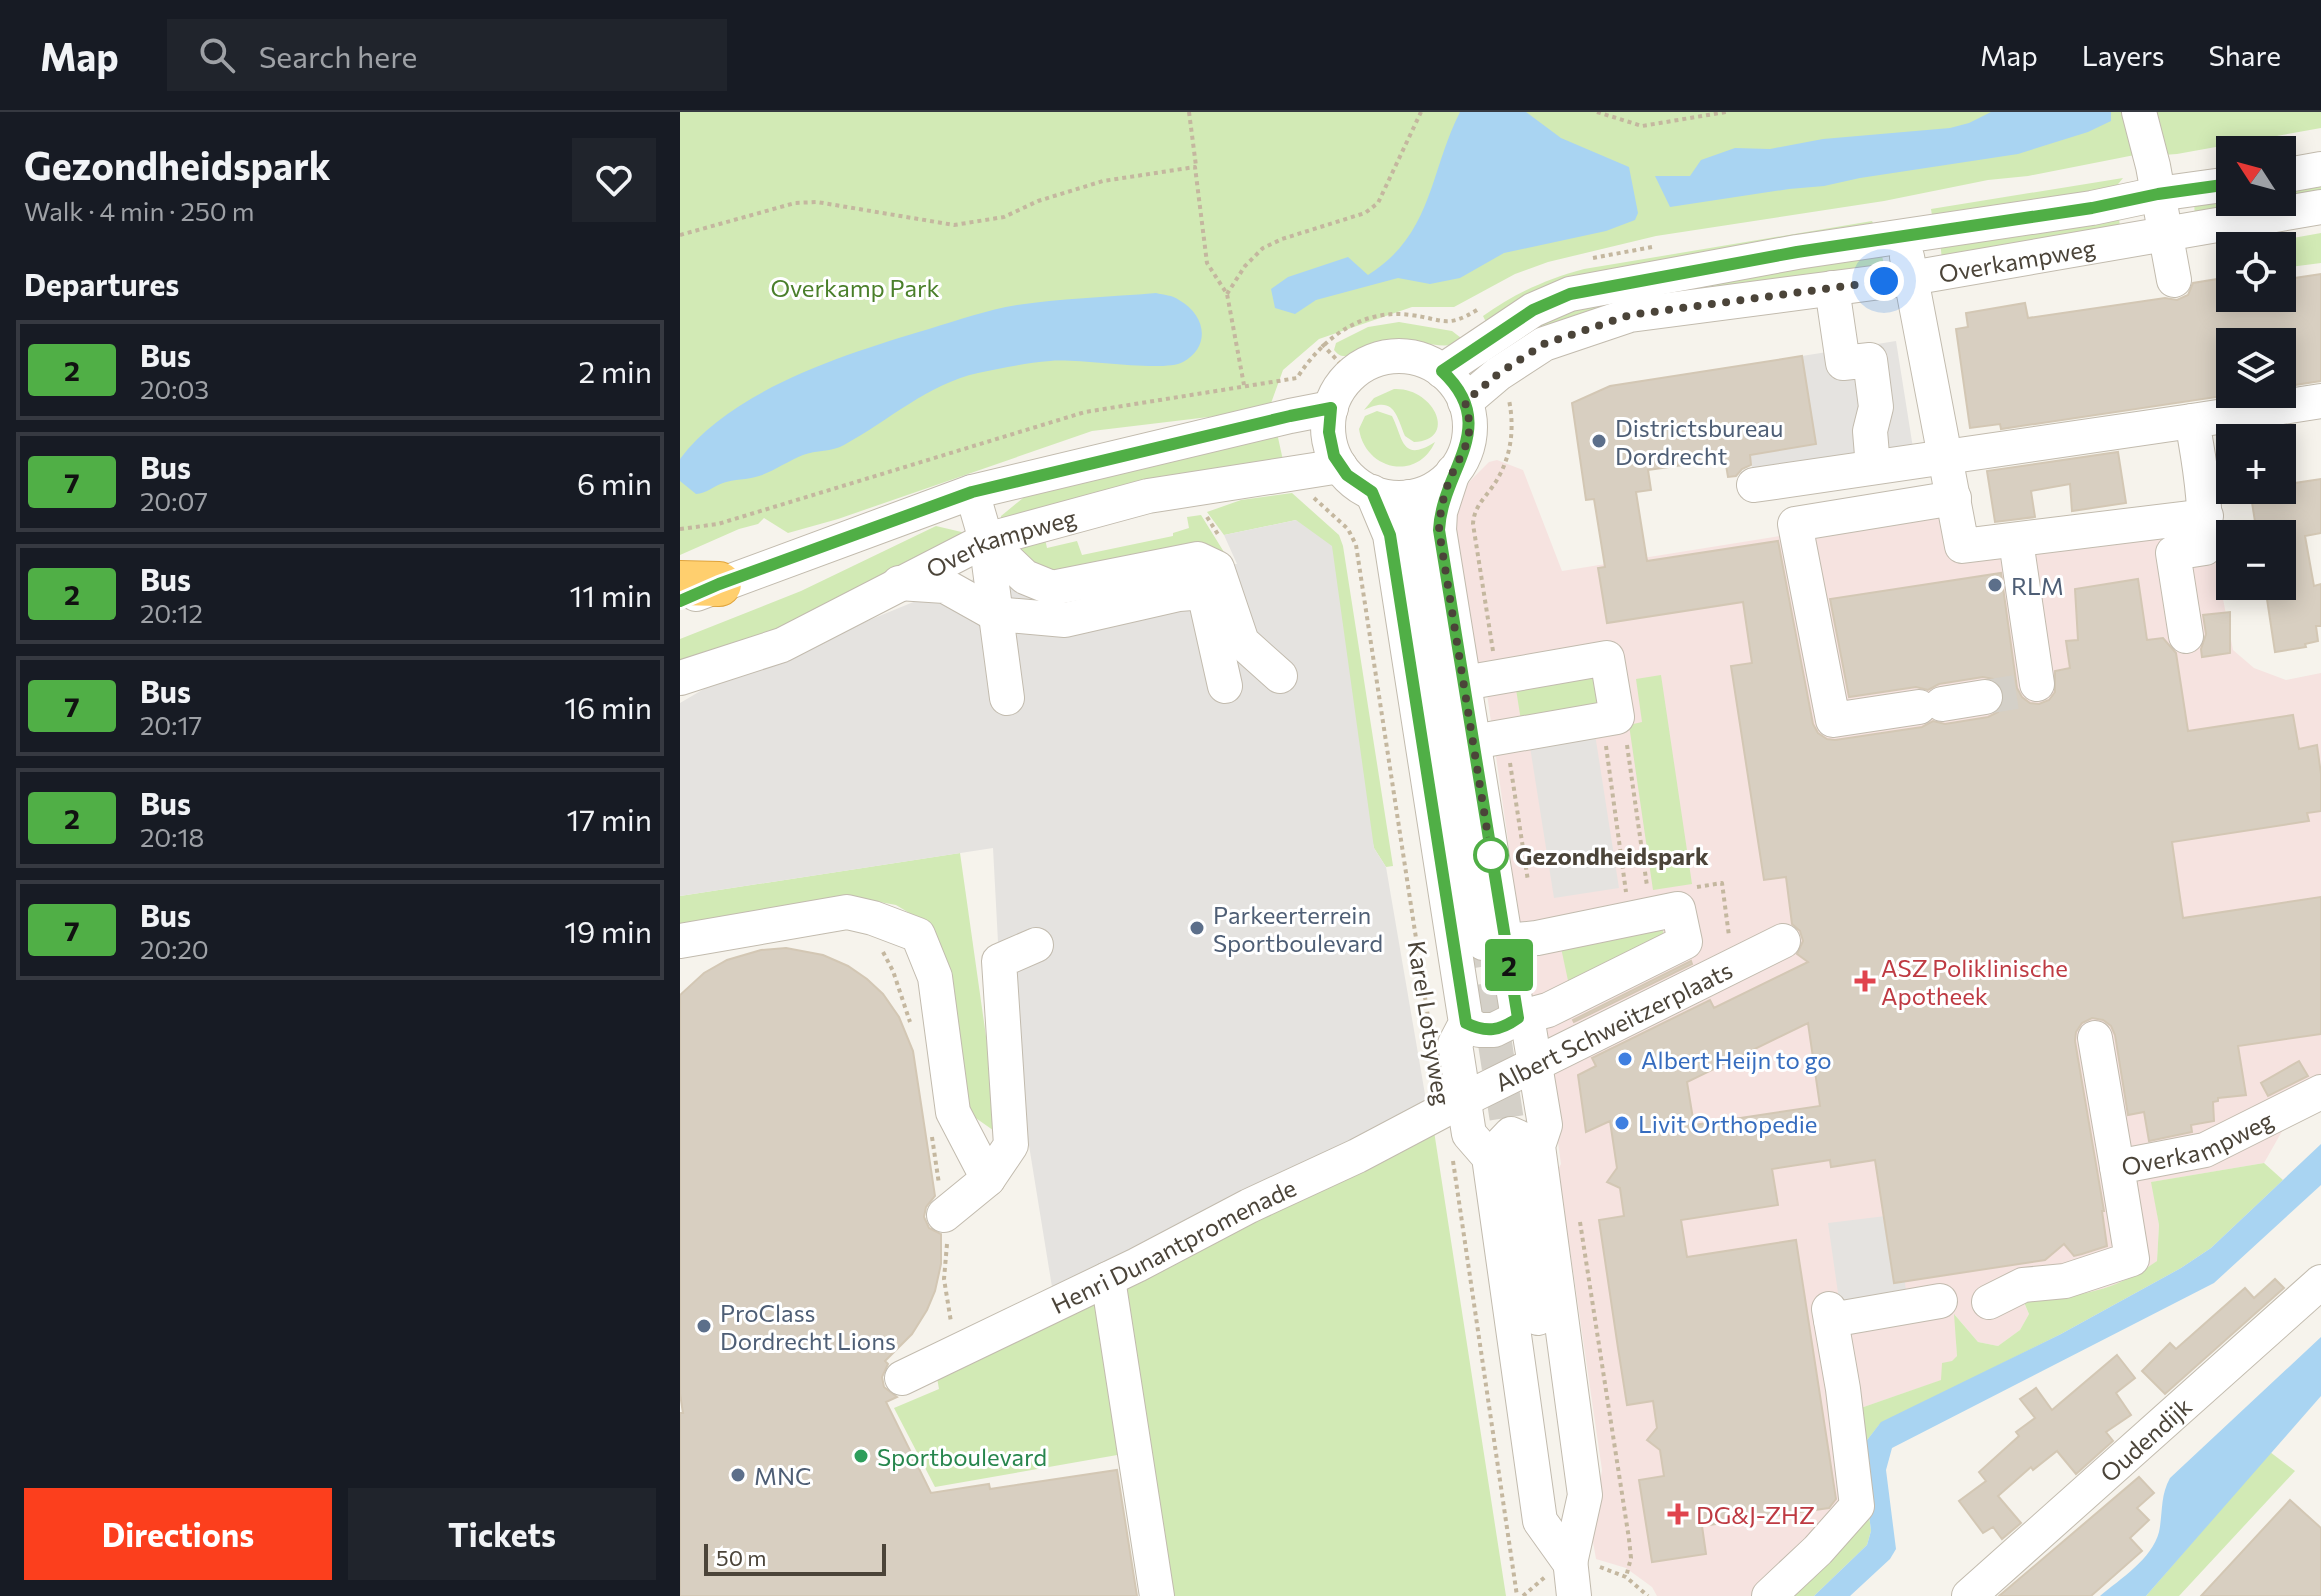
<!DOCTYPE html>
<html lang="en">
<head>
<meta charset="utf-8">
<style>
	body { margin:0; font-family:Commissioner,sans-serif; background:#20242c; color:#f1f3f6; height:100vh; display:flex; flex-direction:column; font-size:30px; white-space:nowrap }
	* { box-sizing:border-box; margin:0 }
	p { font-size:26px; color:#9ea1a6 }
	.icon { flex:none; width:44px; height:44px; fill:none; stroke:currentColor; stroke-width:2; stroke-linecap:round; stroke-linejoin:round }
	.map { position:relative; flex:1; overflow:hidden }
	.drawer { display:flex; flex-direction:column; background:#171b24; width:680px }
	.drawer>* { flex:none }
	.badge { padding:0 16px; border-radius:6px; font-size:28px; line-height:52px }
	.needle { width:52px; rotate:306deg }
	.tools { position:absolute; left:1536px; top:24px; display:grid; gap:16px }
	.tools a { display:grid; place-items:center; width:80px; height:80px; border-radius:0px; background:#171b24; box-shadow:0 4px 20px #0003; font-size:40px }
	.scale { position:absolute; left:24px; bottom:20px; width:182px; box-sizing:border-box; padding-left:8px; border:4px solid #4b4439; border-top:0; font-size:22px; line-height:28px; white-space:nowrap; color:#4b4439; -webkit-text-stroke:6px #fff; paint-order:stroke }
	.you { position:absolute; width:40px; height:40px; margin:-20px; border:6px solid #fff; border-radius:50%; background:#1a73e8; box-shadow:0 0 0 12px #1a73e833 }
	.map>.badge { position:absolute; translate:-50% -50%; box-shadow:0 0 0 4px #fff }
	h2 { padding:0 24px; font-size:30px; line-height:72px }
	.round { display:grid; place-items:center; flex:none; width:84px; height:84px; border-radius:0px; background:#20242c }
	.head { display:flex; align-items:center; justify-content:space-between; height:136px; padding:0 24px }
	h1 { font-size:38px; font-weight:700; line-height:60px }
	.primary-button { display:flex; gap:16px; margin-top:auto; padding:16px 24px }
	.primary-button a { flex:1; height:92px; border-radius:0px; background:#fc3f1d; color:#fff; font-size:32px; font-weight:700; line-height:92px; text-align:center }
	.primary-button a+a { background:#20242c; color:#f1f3f6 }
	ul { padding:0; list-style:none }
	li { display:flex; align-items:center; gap:24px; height:100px; margin:0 16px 12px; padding:0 8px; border:4px solid #363941; border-radius:0px }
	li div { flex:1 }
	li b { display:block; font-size:30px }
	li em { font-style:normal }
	li .badge { min-width:88px; font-weight:700; text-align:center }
	header { display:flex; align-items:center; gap:48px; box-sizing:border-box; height:112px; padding:0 40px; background:#171b24; border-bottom:2px solid #363941 }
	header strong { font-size:38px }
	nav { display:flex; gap:44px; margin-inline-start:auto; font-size:28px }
	.search { width:560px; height:72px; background:#20242c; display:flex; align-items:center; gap:20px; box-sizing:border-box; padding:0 28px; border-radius:0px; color:#9ea1a6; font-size:30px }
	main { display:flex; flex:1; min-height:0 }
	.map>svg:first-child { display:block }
</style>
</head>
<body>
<header>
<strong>Map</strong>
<div class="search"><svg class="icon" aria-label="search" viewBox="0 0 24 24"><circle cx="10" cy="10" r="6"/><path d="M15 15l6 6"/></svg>Search here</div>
<nav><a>Map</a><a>Layers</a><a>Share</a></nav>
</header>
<main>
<section class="drawer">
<div class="head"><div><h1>Gezondheidspark</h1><p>Walk · 4 min · 250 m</p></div><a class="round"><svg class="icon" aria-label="heart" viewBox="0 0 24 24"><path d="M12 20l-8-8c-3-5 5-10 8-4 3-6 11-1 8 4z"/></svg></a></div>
<h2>Departures</h2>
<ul>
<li><span class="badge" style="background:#50af46;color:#111">2</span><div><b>Bus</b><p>20:03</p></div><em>2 min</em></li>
<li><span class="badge" style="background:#50af46;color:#111">7</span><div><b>Bus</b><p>20:07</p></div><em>6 min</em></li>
<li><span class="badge" style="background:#50af46;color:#111">2</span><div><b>Bus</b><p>20:12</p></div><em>11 min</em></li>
<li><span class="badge" style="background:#50af46;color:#111">7</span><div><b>Bus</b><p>20:17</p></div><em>16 min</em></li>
<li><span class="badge" style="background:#50af46;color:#111">2</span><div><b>Bus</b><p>20:18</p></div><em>17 min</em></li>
<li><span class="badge" style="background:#50af46;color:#111">7</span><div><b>Bus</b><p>20:20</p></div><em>19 min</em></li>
</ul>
<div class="primary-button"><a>Directions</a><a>Tickets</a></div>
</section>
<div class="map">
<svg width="1641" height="1484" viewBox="0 0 1641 1484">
	<rect width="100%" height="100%" fill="#f6f3ec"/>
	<polygon fill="#f6e3e0" points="817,348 843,358 882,459 1268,397 1275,443 1547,412 1550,444 1535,446 1553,538 1574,556 1606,568 1641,561 1641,962 1625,979 1584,1051 1472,1070 1479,1113 1477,1149 1452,1167 1410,1181 1343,1189 1349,1202 1340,1218 1318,1234 1298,1230 1275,1203 1277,1244 1262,1268 1175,1298 1185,1402 1101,1484 977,1484 972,1475 946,1456 916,1447 912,1424 922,1358 890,1138 875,1110 869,1074 881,1052 861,908 843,863 822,768 832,756 805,568 788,536 774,393 790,369 809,350"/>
	<g fill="#d2eab5">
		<polygon points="0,0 1641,0 1641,16 1497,42 1483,43 1475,39 1348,64 1308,68 1204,89 976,124 868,150 835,162 774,195 732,195 639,227 603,258 590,294 562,301 412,319 158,407 108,421 84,406 78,412 59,417 0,443"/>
		<polygon points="1443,66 1434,77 1253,110 1251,97"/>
		<polygon points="1641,68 1641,87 1515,107 1514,89 1550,84 1550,90 1602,90 1602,75"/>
		<polygon points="1438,101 1441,120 1262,148 1260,129"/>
		<path d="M1192,109l5,10 -388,97 -6,-12c32,-23 64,-37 101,-47z"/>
		<polygon points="1641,121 1641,151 1602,156 1602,134 1575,133"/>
		<polygon points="1201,140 1205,156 825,241 819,232 857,203"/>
		<path d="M719,210l53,9 13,10c-26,12 -46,-4 -73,-1 -17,1 -38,15 -47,16 -6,0 -7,-2 -11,-6l2,-7 32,-16z"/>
		<path d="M714,277c40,-2 65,51 20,53l-9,-6c-9,-22 -11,-41 -41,-26l10,-12z"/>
		<path d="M697,299l15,5c11,21 9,48 43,26 -18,40 -70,28 -76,-13l6,-13z"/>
		<polygon points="597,321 604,353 321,411 321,404 343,386 366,377"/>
		<polygon points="612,381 659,423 663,434 713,754 706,755 694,736 616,408 544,423 527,400 561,388"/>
		<polygon points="521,403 552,453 371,461 343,449 340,439 343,435 365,427 367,436 397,429 402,443 493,424 493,421 509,416 507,405"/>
		<polygon points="256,414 290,422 110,514 0,548 0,527 121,479"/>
		<polygon points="919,557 925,601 842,615 835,571"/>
		<polygon points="981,563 1012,772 973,778 949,613 962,610 956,567"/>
		<polygon points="280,741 320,1023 280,995 241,808 216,793 189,788 0,814 0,784"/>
		<polygon points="982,815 986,831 890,878 880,831"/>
		<polygon points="754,1019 826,1484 481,1484 460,1339 255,1375 214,1296 259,1277 257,1266"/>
		<path d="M1584,1051l19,17 -72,68 -30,20 -120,66 -182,91 -18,23 10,83 -4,14 -53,51h-33l70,-63 4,-123 86,-30 1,-17 10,-2 5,-5 -3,-42 24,28 20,4 22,-16 9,-16 -6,-14c53,-3 89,-7 134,-39l2,-36 -8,-43z"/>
		<polygon points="1590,1340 1615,1359 1499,1484 1466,1484"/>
	</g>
	<g fill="#e5e3e0">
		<polygon points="1216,229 1233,336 1073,361 1070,343 1136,332 1122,244"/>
		<polygon points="616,408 652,434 694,736 706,755 747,994 372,1175 319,849 313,736 0,784 0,591 29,574 248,484 343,449 371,461 557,452 544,423"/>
		<polygon points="915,622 939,776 874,786 850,635"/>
		<polygon points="1214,1103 1227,1184 1160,1195 1148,1111"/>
	</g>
	<g fill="#a9d4f2">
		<path d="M780,0h66l35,26 68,29 9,46 -3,7 -29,11 -102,22 -44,25 -30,6 -32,-6 -82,22 -21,14 -20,-6 -4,-19 17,-12 60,-20 20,18c65,-41 61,-102 92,-163z"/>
		<polygon points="1311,0 1431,0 1431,9 1408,20 1338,42 1180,66 1144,74 1109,77 990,95 975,64 1010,64 1021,48 1055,36 1090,37 1143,27 1270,16 1289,11"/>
		<path d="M476,181c8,2 16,2 23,7 26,14 33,46 4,62 -20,11 -103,-4 -133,-1 -24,2 -49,7 -72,12 -50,11 -90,48 -134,72 -12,7 -28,5 -41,10 -15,6 -29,16 -44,21 -12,4 -25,3 -36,7 -11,4 -16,10 -27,11l-16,-13v-22c52,-70 168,-106 249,-130 29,-9 58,-19 88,-24 46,-7 93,-8 139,-12z"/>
		<polygon points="1641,1032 1641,1073 1534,1171 1212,1336 1206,1358 1216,1437 1210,1447 1170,1484 1134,1484 1187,1433 1191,1419 1181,1336 1201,1310 1381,1222 1501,1156 1531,1136"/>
		<path d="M1641,1225v59l-175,200h-46c20,-17 52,-37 59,-64 4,-19 1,-36 11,-54z"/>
	</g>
	<g fill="#d8cfc1" stroke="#d3c7b4" stroke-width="2" fill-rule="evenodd">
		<polygon points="1641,162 1641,269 1602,275 1602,230 1550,230 1550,283 1321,317 1320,312 1290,316 1276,217 1288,215 1286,201 1345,191 1348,206 1485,186 1497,188 1508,183 1513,171 1550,165 1550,186 1602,186 1602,168"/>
		<path d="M1122,244l14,88 -66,11 1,10 -9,4 -6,7 -8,1 -3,-18 -77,11 3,20 -15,2 11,69 131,-20 35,183 5,9 9,6 8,1 87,-13 11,-6 12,3 43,-7 10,-5 5,-7 2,-10 -5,-11 -7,-5 -10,-2 -44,7 -11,6 -12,-3 -67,10 -19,-98 171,-26 16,115 5,9 8,6 9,1 10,-4 6,-8v-21l15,-3 -4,-27 12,-1 -3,-51 63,-10 9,61 16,-2 13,15 12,78 105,-16 6,34 18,-4 4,29v37l-14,2 2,8 -137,21 11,76 138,-21v137l-83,12 8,49 -28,3v3l-5,1 1,19 -23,4 1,7 -43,9 -5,-29 -16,3 -13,-80 -4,-9 -8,-6 -11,-2 -10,5 -6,9 -1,9 29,170h-2l5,35 -25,8 -8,2 -10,-12 -19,16 -151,23 -19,-123 -44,7 -1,-7 -58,9 6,36 -97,15 6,37 109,-17 40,259 -7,9 -127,18 4,28 -54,8 -13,-82 25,-4 -4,-26 -13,-10 10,-12 -4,-27 -26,4 -9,-57 -19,-128 25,-4 -4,-28 -13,-6 10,-14 -7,-47 -24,11 -8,-57 18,-9 -4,-8 118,-58 4,8 94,-46 -11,-8 6,-13 -3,-10 -8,-7 -6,-47 -22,3 -33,-214 21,-3 -9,-61 -136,21 -9,-55 7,-1 -11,-68 -8,1 -14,-97 38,-17zM1128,911l12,83 -126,19 -7,-43z"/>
		<polygon points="1438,340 1446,391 1392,399 1390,372 1351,379 1355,405 1315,410 1307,359"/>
		<polygon points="1641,367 1641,421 1625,424 1634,474 1641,472 1641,514 1636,514 1638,529 1625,532 1626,535 1595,540 1585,474 1602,474 1602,422 1577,422 1570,378 1602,378 1602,373"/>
		<polygon points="1550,500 1550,541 1522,545 1521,537 1526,522 1523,503"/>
		<polygon points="106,836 143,843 168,854 187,867 203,882 219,905 233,939 255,1084 246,1095 244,1105 249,1116 261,1122 261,1152 255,1179 247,1198 232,1222 205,1249 208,1252 202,1265 204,1275 217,1285 206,1290 251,1381 309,1372 310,1377 437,1358 457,1484 0,1484 0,1301 3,1301 0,1282 0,883 24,861 47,848 81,838"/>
		<polygon points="1011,849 1012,852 894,910 893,908"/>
		<polygon points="1619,949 1628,964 1588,984 1581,971"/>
		<polygon points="1595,1167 1604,1176 1485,1282 1462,1259 1490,1231 1496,1237 1565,1176 1574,1186"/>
		<polygon points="1437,1243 1455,1266 1436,1281 1451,1303 1426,1320 1433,1329 1396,1362 1377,1339 1353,1358 1351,1355 1318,1384 1341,1411 1322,1427 1313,1415 1303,1421 1279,1389 1306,1369 1299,1360 1339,1324 1336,1320 1355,1306 1340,1287 1356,1276 1372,1298"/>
		<polygon points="1459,1365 1474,1381 1457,1396 1469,1408 1450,1426 1462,1439 1411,1484 1319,1484"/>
		<polygon points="1610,1388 1641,1416 1641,1484 1521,1484"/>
	</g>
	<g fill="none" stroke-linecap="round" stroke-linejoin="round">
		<g stroke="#d4d0c8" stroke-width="34" stroke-dasharray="34 17" stroke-linecap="butt">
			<polyline points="1305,585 1336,580"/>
			<polyline points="798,821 833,1048"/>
		</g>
		<g stroke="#c2bbae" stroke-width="36">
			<g id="minor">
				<polyline points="1459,0 1473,54 1494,168"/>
				<polyline points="1602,64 1641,57"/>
				<polyline points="1227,145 1282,434 1526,404"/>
				<polyline points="1152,176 1163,251 1190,248 1196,295 1190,319 1193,355"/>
				<circle cx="719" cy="315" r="71"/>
				<polyline points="762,259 853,198 890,182 1117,140 1412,96 1478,82 1550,72"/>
				<path id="s1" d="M785,290l33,-28 46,-30 86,-29 281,-37 410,-71"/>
				<polyline points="773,360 760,400 759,418 838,906 849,917 865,1013 858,1034 905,1383 890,1451"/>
				<polyline points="1074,373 1512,309"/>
				<polyline points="292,380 306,428 327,586"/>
				<polyline points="692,380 710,423 786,911 775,932 789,1022 809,1045 860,1409 890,1451"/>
				<polyline points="729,385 798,821"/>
				<polyline points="306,428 345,465 372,476 518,447 537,456 562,530 600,564"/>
				<polyline points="1336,429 1357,572"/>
				<polyline points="219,471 265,474 315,502 385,508 499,482 524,480 545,574"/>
				<polyline points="16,482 292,380 610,304 651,296"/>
				<path d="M1506,524l-13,-83 32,-5c1,-44 -5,-84 -13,-127l129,-20"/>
				<path id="s2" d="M0,566l102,-33 204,-105 162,-44 192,-30"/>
				<polyline points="784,571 927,546 937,605 793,630"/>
				<polyline points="1262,592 1305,585"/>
				<polyline points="1239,595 1153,608 1115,412 1274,386"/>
				<polyline points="0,829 167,800 193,806 238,823 255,865 273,1000 308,1067"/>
				<polyline points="786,911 799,918 814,918 838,906 868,898 1005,830 998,797 857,826 803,831"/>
				<polyline points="1415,926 1437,1055"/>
				<polyline points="809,1045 831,1022 858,1034"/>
				<polyline points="833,1048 858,1206"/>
				<polyline points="264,1103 308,1067 331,1033 319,849 356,833"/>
				<polyline points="428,1167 477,1484"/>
				<path id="s3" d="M1309,1190l34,-17 42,-4 67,-22 -15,-92 88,-17 116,-58"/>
				<polyline points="1151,1208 1260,1189"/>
				<path id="s4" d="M222,1266l235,-113 112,-59 108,-50 106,-56 320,-159"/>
				<polyline points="888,1429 894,1484"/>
				<polyline points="1089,1484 1138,1438 1177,1394 1163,1277 1149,1197"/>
				<path id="s5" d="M1289,1484l352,-314"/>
			</g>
		</g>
		<g stroke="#e0a43c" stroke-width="46">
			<polyline id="highway" points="0,471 39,472"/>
		</g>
		<g stroke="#c4b79f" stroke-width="4" stroke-dasharray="4 4" stroke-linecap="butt">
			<polyline points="509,0 516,54"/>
			<polyline points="917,0 962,14 1046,0"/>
			<polyline points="1574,38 1591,35"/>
			<polyline points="0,123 115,91 137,90 274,113 324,105 358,89 423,69 515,55 527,151 547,182 564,273"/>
			<polyline points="913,146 972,135"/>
			<polyline points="547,182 565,154 583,136 602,127 685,101 698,91 741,0"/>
			<polyline points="642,232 671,263"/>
			<polyline points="634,386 668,417 676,433 750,918"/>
			<polyline points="527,405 539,424"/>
			<path d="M0,417l38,-5 367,-112 212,-34c25,-39 64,-70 114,-63 32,4 35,14 66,-5"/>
			<path d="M813,539l-20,-127c1,-17 11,-25 20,-38 18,-26 22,-56 16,-86"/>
			<polyline points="947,633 967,774"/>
			<polyline points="926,634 946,780"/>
			<polyline points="830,651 848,769"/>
			<polyline points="1017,775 1042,771 1049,824"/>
			<polyline points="203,840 213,859 230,910"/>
			<polyline points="252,1025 259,1072"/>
			<polyline points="773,1049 837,1484"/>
			<polyline points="900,1110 949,1427 951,1446 946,1465"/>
			<polyline points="267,1132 264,1167 271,1210"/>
			<polyline points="920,1455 946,1465 968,1484"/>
			<polyline points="843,1484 865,1465"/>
		</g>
		<use href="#minor" stroke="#fff" stroke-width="34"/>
		<use href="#highway" stroke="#ffcf6e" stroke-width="44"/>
	</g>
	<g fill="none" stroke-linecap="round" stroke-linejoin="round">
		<g stroke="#fff" stroke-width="18">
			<path id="line" d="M0,489l39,-17 253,-92 318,-76 41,-8 -2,24 5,24 13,19 25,17 18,43 76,488c20,10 34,8 52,-5l-79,-488c3,-61 63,-103 3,-159l91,-61 37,-16 227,-42 295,-44 66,-14 72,-10"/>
		</g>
		<use href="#line" stroke="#50af46" stroke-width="12"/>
		<path stroke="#4b4439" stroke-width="8" stroke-dasharray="0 14.4" d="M811,743l-52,-325c1,-19 5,-38 13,-56 14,-29 23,-38 13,-72l33,-28 46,-30 86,-29 254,-34"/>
	</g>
	<g fill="#5c6f8a" stroke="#fff" stroke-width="3">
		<circle cx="919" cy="329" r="8"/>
		<circle cx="1315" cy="473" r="8"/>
		<circle cx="517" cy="816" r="8"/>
		<circle cx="24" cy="1214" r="8"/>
		<circle cx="58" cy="1363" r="8"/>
	</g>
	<circle fill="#fff" stroke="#50af46" stroke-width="4" cx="811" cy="743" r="16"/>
	<g fill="#e0444e" stroke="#fff" stroke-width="3">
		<path d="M1181 857h8v8h8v8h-8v8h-8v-8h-8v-8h8z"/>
		<path d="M994 1390h8v8h8v8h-8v8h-8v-8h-8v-8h8z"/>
	</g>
	<g fill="#3f7fe0" stroke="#fff" stroke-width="3">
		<circle cx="945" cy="947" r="8"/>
		<circle cx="942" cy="1011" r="8"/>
	</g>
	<circle fill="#2e9e5b" stroke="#fff" stroke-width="3" cx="181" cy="1344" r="8"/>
	<g text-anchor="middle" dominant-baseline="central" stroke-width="6" stroke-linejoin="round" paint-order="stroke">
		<g font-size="24" fill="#4b4439" stroke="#fff">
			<text stroke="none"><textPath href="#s1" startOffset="580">Overkampweg</textPath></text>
			<text stroke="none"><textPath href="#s2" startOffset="350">Overkampweg</textPath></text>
			<text transform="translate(750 911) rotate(81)">Karel Lotsyweg</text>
			<text stroke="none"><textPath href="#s4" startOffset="794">Albert Schweitzerplaats</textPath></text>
			<text stroke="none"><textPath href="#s3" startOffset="328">Overkampweg</textPath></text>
			<text stroke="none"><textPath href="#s4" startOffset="302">Henri Dunantpromenade</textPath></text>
			<text stroke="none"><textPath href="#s5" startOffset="236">Oudendijk</textPath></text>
		</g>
		<g font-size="24" fill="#4a7f2a" stroke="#fff">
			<text x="175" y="175">Overkamp Park</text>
		</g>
		<g font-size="24" fill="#4e5e75" stroke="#fff" text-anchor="start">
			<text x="935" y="315">Districtsbureau<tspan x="935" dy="28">Dordrecht</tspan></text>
			<text x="1331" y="473">RLM</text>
			<text x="533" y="802">Parkeerterrein<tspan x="533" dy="28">Sportboulevard</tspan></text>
			<text x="40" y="1200">ProClass<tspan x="40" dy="28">Dordrecht Lions</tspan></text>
			<text x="74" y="1363">MNC</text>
		</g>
		<g font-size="24" font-weight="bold" fill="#4b4439" stroke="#fff" text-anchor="start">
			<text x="835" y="743">Gezondheidspark</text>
		</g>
		<g font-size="24" fill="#be3a42" stroke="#fff" text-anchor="start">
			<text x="1201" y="855">ASZ Poliklinische<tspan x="1201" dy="28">Apotheek</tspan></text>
			<text x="1016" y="1402">DG&amp;J-ZHZ</text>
		</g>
		<g font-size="24" fill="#366cbe" stroke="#fff" text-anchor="start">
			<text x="961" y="947">Albert Heijn to go</text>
			<text x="958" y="1011">Livit Orthopedie</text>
		</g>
		<g font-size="24" fill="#27864d" stroke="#fff" text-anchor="start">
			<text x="197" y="1344">Sportboulevard</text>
		</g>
	</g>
</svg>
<div class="tools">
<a><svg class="needle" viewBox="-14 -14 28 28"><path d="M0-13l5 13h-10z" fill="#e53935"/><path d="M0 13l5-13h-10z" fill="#9ea1a6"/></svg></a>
<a><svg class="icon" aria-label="locate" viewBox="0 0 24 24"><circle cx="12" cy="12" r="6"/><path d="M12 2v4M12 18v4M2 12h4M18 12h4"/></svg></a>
<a><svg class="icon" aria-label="layers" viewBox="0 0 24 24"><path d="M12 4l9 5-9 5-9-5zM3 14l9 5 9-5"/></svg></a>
<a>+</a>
<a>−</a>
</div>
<div class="scale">50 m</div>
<div class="you" style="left:1204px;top:169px"></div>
<b class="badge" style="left:829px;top:853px;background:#50af46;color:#111">2</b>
</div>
</main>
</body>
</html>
